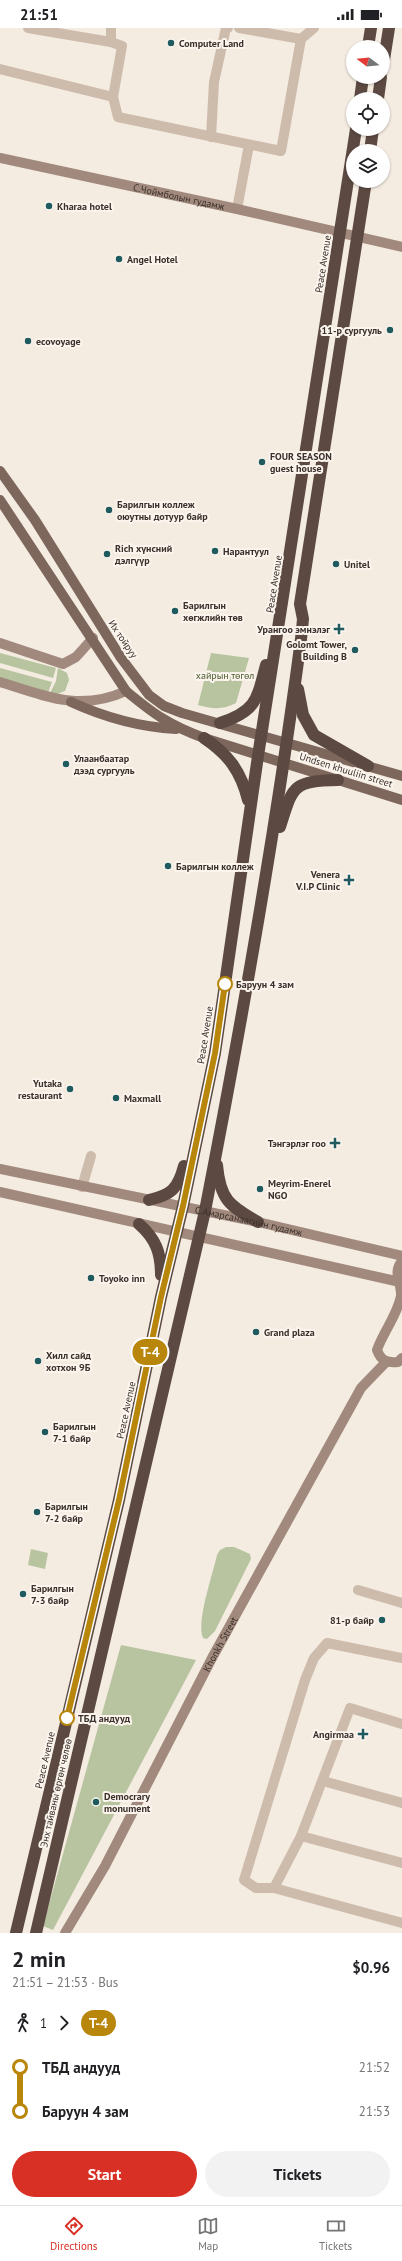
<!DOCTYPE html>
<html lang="en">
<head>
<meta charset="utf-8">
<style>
	body { margin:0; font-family:"PT Sans",sans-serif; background:#f2f2f2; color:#202124; height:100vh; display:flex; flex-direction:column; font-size:15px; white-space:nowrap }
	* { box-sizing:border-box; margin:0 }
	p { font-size:13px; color:#757577 }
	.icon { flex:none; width:22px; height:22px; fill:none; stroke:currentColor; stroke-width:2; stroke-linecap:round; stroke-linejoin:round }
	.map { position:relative; height:1905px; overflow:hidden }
	.panel { display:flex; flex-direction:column; background:#fff; flex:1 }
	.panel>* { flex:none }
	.badge { padding:0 8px; border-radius:13px; font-size:14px; line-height:26px }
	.needle { width:26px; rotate:286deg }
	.fabs { position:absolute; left:346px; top:12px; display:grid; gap:8px }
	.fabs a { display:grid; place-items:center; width:44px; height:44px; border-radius:50%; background:#fff; box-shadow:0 1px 3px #0004; font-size:20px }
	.map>.badge { position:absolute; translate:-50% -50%; box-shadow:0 0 0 2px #fff }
	.legs { display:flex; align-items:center; gap:6px; height:44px; padding:0 12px; font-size:13px }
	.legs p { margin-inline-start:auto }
	.headline { display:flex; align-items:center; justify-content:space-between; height:68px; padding:0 12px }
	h1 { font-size:22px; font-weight:800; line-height:30px }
	.action { display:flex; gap:8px; margin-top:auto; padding:8px 12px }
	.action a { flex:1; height:46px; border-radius:24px; background:#d93025; color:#fff; font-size:16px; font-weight:800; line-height:46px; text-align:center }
	.action a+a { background:#f2f2f2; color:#202124 }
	ul { padding:0 12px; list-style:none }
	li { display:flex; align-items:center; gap:14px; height:44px; font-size:15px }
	li i { display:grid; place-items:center; width:6px; height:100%; margin:0 5px; background:currentColor }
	li i::after { content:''; width:10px; height:10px; margin:-5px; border:3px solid; border-radius:50%; background:#fff }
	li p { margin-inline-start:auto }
	li:first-child i { background:linear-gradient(#0000 50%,currentColor 0) }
	li:last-child i { background:linear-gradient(currentColor 50%,#0000 0) }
	.status { display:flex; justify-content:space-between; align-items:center; height:28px; padding:0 20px; background:#fff; direction:ltr }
	.status svg { height:11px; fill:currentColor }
	.menu { display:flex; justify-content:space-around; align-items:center; height:56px; border-top:1px solid #e0e0e0; background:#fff; font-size:11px; color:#757577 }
	.menu a { display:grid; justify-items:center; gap:2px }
	.menu .selected { color:#d93025 }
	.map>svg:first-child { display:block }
</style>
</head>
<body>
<div class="status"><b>21:51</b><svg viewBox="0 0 49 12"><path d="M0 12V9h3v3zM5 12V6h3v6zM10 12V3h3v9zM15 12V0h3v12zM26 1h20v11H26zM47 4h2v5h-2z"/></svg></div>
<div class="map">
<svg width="402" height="1905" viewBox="0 0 402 1905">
	<rect width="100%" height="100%" fill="#f4ebe1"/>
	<g fill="#b8c4a0">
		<polygon points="0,625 56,640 53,650 0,635"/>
		<path d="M211,625l38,5 -13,45c-13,7 -24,6 -38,2z"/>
		<polygon points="0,640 52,654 48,665 0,650"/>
		<polygon points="58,640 67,645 69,652 65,663 57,666 50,665 56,653"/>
		<path d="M226,1519h8l16,7 1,5 -36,72 -8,8 -4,-1c-7,-17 10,-64 14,-83l3,-5z"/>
		<polygon points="31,1521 48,1525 45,1541 28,1537"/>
		<polygon points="121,1617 196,1632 53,1902 43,1898"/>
	</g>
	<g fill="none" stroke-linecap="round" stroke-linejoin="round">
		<g stroke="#cdbbac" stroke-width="10">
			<polyline points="28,0 111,14 122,18 113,69 118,89 281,123 301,11 314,0"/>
			<polyline points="111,0 111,14"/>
			<polyline points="239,0 301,11"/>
			<polyline points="0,41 113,69"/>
			<polyline points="211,109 214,54 226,0 228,0"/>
			<polyline points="237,181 249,117"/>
			<polyline points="82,1159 91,1128"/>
			<polyline points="358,1562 402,1575"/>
			<polyline points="402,1696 350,1680 301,1808 274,1860 402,1895"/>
			<polyline points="323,1753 402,1775"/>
			<polyline points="301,1808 402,1835"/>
			<polyline points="274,1860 256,1860 244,1852 305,1652 314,1630 327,1615 402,1630"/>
		</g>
		<g stroke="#a18a7d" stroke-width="10">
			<path id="s1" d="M0,130l237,51 165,38"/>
			<polyline points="0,615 63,636 76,629 93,610"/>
			<path d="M0,654c45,14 80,30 126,9"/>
			<path id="s2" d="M0,1141l258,53 144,34"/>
			<polyline points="0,1164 400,1254"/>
			<path d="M402,1233c-10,11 0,23 -1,35 -4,20 -18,36 -24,54 4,11 10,13 21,12l4,-4"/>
			<path id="s3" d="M65,1905l40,-67 107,-208 149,-270 25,-26"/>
		</g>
		<g stroke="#7d675c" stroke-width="10">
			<polyline points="0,443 35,492 121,630 149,667 164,678 182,685 402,748"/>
			<path d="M0,472l126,191c29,24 43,34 78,47l198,62"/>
			<path d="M71,674c35,16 67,25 105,27"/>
		</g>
		<g stroke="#5c4a42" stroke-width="12">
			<polyline points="368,19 371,0"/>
			<polyline points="383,38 389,0"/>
			<polyline points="360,71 363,49"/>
			<polyline points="378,71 381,49"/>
			<polyline points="370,123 373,101"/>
			<polyline points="298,661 303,687 314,707 368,738"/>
			<path d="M220,695c37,-12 37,-24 46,-58"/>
			<path d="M204,710c24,16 37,33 44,62"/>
			<path d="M280,799c13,-41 12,-46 58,-47"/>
			<path d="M217,1137c3,34 12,41 41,57"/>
			<path d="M149,1172c22,-5 29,-11 35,-34"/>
			<path d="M139,1196c17,15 22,29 22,51"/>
			<polyline points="16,1905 119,1472 161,1269 183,1178 215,1025 258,728 356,101"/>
			<path d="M36,1905l169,-722c37,-190 71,-381 96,-572l2,-20 -3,-15 66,-423"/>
		</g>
	</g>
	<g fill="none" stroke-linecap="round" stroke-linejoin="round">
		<g stroke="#fff" stroke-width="9">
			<polyline id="line-1" points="67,1690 119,1472 161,1269 183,1178 215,1025 225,956"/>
		</g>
		<use href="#line-1" stroke="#b8860b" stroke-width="6"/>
	</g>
	<g fill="#1f5a5e" stroke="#fbf5ee" stroke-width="1.5">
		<circle cx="171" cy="15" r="4"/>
		<circle cx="49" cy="178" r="4"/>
		<circle cx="119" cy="231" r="4"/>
		<circle cx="390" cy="302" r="4"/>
		<circle cx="28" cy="313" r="4"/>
		<circle cx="262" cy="434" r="4"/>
		<circle cx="109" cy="482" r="4"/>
		<circle cx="215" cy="523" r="4"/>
		<circle cx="107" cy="526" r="4"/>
		<circle cx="336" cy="536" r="4"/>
		<circle cx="175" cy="583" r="4"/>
		<path d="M337 595h4v4h4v4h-4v4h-4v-4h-4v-4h4z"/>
		<circle cx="355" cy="622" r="4"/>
		<circle cx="66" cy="736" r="4"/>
		<circle cx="168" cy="838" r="4"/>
		<path d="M347 846h4v4h4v4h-4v4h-4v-4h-4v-4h4z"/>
		<circle cx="70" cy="1061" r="4"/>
		<circle cx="116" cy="1070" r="4"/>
		<path d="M333 1109h4v4h4v4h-4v4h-4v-4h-4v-4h4z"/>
		<circle cx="260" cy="1161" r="4"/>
		<circle cx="91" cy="1250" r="4"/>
		<circle cx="256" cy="1304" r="4"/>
		<circle cx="38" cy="1333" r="4"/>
		<circle cx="45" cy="1404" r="4"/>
		<circle cx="37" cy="1484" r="4"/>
		<circle cx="23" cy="1566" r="4"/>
		<circle cx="382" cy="1592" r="4"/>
		<path d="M361 1700h4v4h4v4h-4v4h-4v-4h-4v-4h4z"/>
		<circle cx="96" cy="1774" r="4"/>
	</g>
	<g fill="#fff" stroke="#b8860b" stroke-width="2">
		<circle cx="225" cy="956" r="7"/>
		<circle cx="67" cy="1690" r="7"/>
	</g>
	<g text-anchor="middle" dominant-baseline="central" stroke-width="4" stroke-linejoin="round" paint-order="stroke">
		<g font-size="10" font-weight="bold" fill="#3b302b" stroke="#fbf5ee" text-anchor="start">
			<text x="179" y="15">Computer Land</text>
			<text x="57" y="178">Kharaa hotel</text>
			<text x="127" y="231">Angel Hotel</text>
			<text x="382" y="302" text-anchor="end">11-р сургууль</text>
			<text x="36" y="313">ecovoyage</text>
			<text x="270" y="428">FOUR SEASON<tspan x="270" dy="12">guest house</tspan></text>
			<text x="117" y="476">Барилгын коллеж<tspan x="117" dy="12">оюутны дотуур байр</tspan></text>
			<text x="115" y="520">Rich хүнсний<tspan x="115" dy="12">дэлгүүр</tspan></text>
			<text x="223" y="523">Нарантуул</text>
			<text x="344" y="536">Unitel</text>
			<text x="183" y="577">Барилгын<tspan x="183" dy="12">хөгжлийн төв</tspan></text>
			<text x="330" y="601" text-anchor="end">Урангоо эмнэлэг</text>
			<text x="347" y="616" text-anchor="end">Golomt Tower,<tspan x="347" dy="12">Building B</tspan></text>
			<text x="74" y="730">Улаанбаатар<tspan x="74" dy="12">дээд сургууль</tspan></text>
			<text x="176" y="838">Барилгын коллеж</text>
			<text x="340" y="846" text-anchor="end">Venera<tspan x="340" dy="12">V.I.P Clinic</tspan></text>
			<text x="62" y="1055" text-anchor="end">Yutaka<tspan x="62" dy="12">restaurant</tspan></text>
			<text x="124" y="1070">Maxmall</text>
			<text x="326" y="1115" text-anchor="end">Тэнгэрлэг гоо</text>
			<text x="268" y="1155">Meyrim-Enerel<tspan x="268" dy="12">NGO</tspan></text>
			<text x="99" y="1250">Toyoko inn</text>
			<text x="264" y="1304">Grand plaza</text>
			<text x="46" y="1327">Хилл сайд<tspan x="46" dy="12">хотхон 9Б</tspan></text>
			<text x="53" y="1398">Барилгын<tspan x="53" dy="12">7-1 байр</tspan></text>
			<text x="45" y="1478">Барилгын<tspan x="45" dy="12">7-2 байр</tspan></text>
			<text x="31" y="1560">Барилгын<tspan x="31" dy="12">7-3 байр</tspan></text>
			<text x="374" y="1592" text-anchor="end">81-р байр</text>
			<text x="354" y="1706" text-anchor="end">Angirmaa</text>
			<text x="104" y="1768">Democrary<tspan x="104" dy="12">monument</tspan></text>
		</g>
		<g font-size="10" fill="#3b302b" stroke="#fbf5ee">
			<text stroke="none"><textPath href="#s1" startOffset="183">С.Чоймболын гудамж</textPath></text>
			<text transform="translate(323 236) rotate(-81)">Peace Avenue</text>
			<text transform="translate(274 556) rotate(-81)">Peace Avenue</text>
			<text transform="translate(123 611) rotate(56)">Их тойруу</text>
			<text transform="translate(346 742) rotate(17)">Undsen khuuliin street</text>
			<text transform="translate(205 1007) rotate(-81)">Peace Avenue</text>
			<text stroke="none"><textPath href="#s2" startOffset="254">С.Амарсанаагийн гудамж</textPath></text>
			<text transform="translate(126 1382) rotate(-78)">Peace Avenue</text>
			<text stroke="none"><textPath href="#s3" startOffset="328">Khonkh Street</textPath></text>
			<text transform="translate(45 1732) rotate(-77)">Peace Avenue</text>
			<text transform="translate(56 1765) rotate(-77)">Энх тайваны өргөн чөлөө</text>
		</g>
		<g font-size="10" fill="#4a5a2e" stroke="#fbf5ee">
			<text x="225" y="647">хайрын төгөл</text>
		</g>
		<g font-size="10" font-weight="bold" fill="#3b302b" stroke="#fbf5ee" text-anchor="start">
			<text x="236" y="956">Баруун 4 зам</text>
			<text x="78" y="1690">ТБД андууд</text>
		</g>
	</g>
</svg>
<div class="fabs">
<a><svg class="needle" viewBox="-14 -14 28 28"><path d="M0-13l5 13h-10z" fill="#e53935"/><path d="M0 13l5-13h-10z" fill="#757577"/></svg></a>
<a><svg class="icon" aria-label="locate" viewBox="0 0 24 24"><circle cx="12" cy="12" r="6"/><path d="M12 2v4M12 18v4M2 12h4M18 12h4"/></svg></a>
<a><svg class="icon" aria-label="layers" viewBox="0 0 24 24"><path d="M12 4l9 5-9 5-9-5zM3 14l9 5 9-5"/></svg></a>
</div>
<b class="badge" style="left:150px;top:1324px;background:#b8860b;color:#fff">Т-4</b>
</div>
<section class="panel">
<div class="headline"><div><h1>2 min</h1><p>21:51 – 21:53 · Bus</p></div><b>$0.96</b></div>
<div class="legs"><svg class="icon" aria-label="walk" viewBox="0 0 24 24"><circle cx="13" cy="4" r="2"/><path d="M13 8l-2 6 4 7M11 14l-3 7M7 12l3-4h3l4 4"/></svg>1<svg class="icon" aria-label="forward" viewBox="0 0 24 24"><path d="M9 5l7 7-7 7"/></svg><b class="badge" style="background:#b8860b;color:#fff">Т-4</b></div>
<ul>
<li><i style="color:#b8860b"></i><b>ТБД андууд</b><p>21:52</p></li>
<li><i style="color:#b8860b"></i><b>Баруун 4 зам</b><p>21:53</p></li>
</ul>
<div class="action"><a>Start</a><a>Tickets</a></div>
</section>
<nav class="menu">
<a class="selected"><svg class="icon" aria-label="directions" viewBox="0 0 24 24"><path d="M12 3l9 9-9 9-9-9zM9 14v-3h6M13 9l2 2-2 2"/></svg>Directions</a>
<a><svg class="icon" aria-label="map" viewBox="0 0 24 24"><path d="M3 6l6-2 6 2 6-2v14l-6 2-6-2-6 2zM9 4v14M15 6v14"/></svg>Map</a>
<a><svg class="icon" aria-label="tickets" viewBox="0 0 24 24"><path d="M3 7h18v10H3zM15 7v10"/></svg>Tickets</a>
</nav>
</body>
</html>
